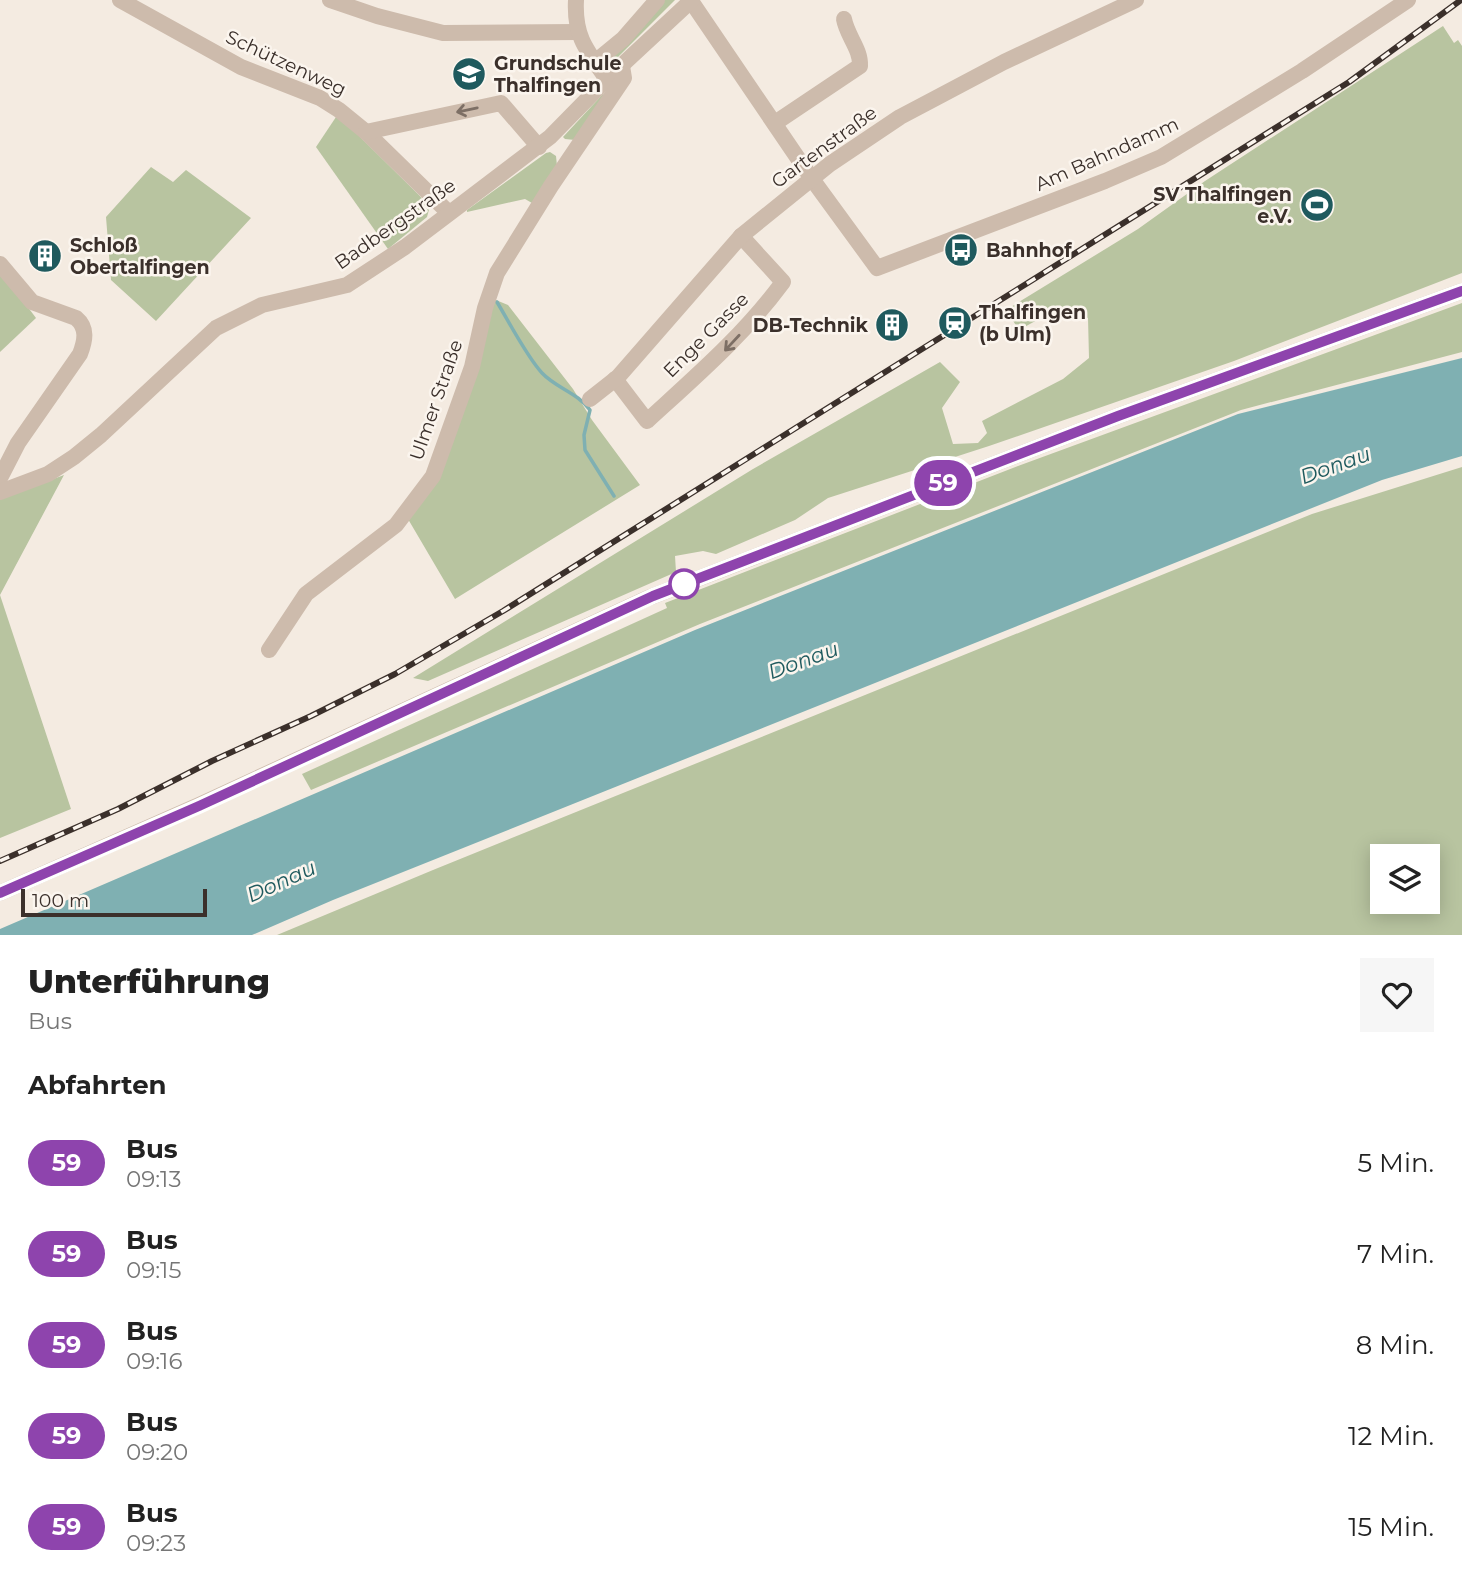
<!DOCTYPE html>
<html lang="de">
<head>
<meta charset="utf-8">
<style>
	body { margin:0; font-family:Montserrat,sans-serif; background:#f6f6f6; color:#222; height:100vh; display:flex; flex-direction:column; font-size:26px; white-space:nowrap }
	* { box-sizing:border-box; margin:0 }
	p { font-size:23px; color:#767676 }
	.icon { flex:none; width:38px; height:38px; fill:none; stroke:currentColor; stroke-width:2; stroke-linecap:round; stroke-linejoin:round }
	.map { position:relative; height:935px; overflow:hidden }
	.panel { display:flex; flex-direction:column; background:#fff; flex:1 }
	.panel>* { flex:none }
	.badge { padding:0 14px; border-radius:23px; font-size:24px; line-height:46px }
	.controls { position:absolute; left:1370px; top:844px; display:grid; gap:14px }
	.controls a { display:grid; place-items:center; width:70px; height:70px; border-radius:0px; background:#fff; box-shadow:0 4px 18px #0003; font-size:35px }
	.scale { position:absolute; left:21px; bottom:18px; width:186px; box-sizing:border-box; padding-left:7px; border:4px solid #3b302b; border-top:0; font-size:19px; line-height:24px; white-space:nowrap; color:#3b302b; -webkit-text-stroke:5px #fbf5ee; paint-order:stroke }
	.map>.badge { position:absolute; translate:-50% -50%; box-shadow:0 0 0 4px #fff }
	h2 { padding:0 28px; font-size:26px; line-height:63px }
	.round { display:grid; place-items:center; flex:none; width:74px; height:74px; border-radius:0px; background:#f6f6f6 }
	.summary { display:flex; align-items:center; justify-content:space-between; height:119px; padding:0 28px }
	h1 { font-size:33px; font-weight:800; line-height:52px }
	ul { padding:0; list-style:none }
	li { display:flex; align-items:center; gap:21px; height:91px; padding:0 28px }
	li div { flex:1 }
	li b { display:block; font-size:26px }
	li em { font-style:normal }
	li .badge { min-width:77px; font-weight:700; text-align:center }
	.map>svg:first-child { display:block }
</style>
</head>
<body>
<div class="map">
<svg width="1462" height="935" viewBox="0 0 1462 935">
	<rect width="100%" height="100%" fill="#f4ebe1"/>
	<g fill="#b8c4a0" fill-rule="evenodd">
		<polygon points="664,0 675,0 612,63 610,62 608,58"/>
		<polygon points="1443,26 1454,43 1458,40 1462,46 1462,273 1234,361 989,446 828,498 795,520 716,554 703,551 675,556 676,572 428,681 413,678 753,469 940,362 960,382 942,408 953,444 978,443 987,433 982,421 1063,379 1089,358 1088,318 1059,308 1019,330 1006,310 1138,229 1205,181"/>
		<polygon points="603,94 605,96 575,140 565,139 563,137"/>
		<polygon points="336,117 351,128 430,206 427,217 388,249 316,147"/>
		<polygon points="550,152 556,156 557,166 532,203 525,199 467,212 467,210 546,153"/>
		<polygon points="151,167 173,182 186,170 251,218 156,321 111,280 106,217"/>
		<polygon points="0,270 36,318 0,352"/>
		<polygon points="491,298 508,305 573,389 592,420 640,485 455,599 408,519 436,479"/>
		<polygon points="1462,303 1462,352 1241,410 700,624 311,790 302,774 667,608 665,603 1018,466"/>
		<path d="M1462,467v468h-1185l156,-65 879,-356zM1382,856h46v45h-46z"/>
		<polygon points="64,475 0,595 71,809 0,838 0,499"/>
	</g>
	<polygon fill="#7fb0b2" points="1462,358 1462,456 1382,480 333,900 252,935 0,935 0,929 695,630 1238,414"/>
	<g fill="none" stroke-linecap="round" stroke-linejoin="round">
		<path stroke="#7fb0b2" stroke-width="3.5" d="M497,302c12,20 30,55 45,71 14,15 36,20 48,37l-6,25 1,15 29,46"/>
		<g stroke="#cdbbac" stroke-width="16">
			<polyline points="120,0 241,67 320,98 339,110 366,132 449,213"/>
			<polyline points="330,0 377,16 443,33 577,32"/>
			<path d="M576,0c-2,37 11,51 31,79"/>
			<polyline points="691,1 812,179 877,268 1105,181 1161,157 1302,71 1408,0"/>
			<polyline points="595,62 623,39 657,0"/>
			<path d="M775,123l85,-57c1,-17 -13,-30 -16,-47"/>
			<polyline points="366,132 501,103 539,147"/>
			<path d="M0,264l32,38 44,16c12,10 9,23 4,36l-62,89 -18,35"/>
			<path d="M615,379l32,42c48,-44 97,-86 136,-139l-42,-46"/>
			<polyline points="590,399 618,377 741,236 830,164 900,117 936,98 1004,62 1136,0"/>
			<polyline points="0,492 48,474 74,457 101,435 216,328 262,305 347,285 405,247 550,137 607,79 692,0"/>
			<polyline points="269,650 306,594 396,525 433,476 472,367 485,308 497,273 551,186 624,78 622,66"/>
			<polyline points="0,893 199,805 648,598 1118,416 1462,291"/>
		</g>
		<g stroke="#3b302b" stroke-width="6">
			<polyline id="rail" points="0,861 118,809 212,761 311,716 395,674 503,611 1349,82 1461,0"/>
		</g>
		<use href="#rail" stroke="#fbf5ee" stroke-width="3.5" stroke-dasharray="10" stroke-linecap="butt"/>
	</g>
	<defs><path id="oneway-shaft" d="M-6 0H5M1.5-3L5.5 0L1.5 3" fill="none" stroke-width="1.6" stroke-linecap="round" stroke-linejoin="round" transform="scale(1.75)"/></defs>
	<g stroke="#7d6f65">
		<use href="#oneway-shaft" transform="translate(467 110) rotate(168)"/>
		<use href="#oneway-shaft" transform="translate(732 343) rotate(133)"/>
	</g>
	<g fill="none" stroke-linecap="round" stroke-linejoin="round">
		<g stroke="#fff" stroke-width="16">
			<polyline id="line" points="0,893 199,806 653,596 1118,416 1462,291"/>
		</g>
		<use href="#line" stroke="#8e44ad" stroke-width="10"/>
	</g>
	<defs>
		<g id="school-disc" transform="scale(1.75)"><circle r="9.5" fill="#1f5a5e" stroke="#fbf5ee"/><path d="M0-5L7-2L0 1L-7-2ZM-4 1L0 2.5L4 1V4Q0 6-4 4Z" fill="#fff"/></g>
		<g id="stadium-disc" transform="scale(1.75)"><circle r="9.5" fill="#1f5a5e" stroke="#fbf5ee"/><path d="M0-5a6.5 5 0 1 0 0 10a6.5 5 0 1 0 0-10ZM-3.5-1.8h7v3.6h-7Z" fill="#fff"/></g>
		<g id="bus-disc" transform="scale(1.75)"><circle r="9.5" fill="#1f5a5e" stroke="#fbf5ee"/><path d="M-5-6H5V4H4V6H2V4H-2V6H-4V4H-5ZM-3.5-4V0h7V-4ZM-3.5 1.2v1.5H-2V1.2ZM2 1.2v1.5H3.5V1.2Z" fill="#fff"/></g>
		<g id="building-disc" transform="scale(1.75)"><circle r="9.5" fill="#1f5a5e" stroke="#fbf5ee"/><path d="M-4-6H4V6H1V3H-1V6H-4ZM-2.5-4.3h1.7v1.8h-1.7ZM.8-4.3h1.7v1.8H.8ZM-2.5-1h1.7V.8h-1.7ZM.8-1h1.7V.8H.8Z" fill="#fff"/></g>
		<g id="station-disc" transform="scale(1.75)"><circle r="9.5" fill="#1f5a5e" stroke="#fbf5ee"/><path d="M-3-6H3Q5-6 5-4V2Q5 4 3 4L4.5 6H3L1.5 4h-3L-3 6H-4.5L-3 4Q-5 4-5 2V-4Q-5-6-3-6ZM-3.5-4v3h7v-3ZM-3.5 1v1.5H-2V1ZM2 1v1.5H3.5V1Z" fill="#fff"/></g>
	</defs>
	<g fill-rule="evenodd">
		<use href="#school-disc" x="469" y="74"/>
		<use href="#stadium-disc" x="1317" y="205"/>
		<use href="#bus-disc" x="961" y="250"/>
		<use href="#building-disc" x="45" y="256"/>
		<use href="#station-disc" x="955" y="323"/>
		<use href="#building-disc" x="892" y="325"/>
	</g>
	<circle fill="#fff" stroke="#8e44ad" stroke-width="3.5" cx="684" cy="584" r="14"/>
	<g text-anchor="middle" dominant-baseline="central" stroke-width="5" stroke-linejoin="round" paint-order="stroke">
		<g font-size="19" fill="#3b302b" stroke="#fbf5ee">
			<text transform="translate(286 63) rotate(25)">Schützenweg</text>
			<text transform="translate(824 147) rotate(-36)">Gartenstraße</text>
			<text transform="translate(1107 154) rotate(-24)">Am Bahndamm</text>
			<text transform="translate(395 224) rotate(-35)">Badbergstraße</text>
			<text transform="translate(706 335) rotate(-45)">Enge Gasse</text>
			<text transform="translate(436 400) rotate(-71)">Ulmer Straße</text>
		</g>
		<g font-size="19" font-weight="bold" fill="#3b302b" stroke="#fbf5ee" text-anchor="start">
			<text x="494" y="63">Grundschule<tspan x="494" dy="22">Thalfingen</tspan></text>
			<text x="1292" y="194" text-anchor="end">SV Thalfingen<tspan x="1292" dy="22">e.V.</tspan></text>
			<text x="70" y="245">Schloß<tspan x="70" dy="22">Obertalfingen</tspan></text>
			<text x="986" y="250">Bahnhof</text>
			<text x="979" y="312">Thalfingen<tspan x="979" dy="22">(b Ulm)</tspan></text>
			<text x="868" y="325" text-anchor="end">DB-Technik</text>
		</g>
		<g font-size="21" font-style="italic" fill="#1f5a5e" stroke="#fbf5ee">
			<text transform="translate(1335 465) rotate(-20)">Donau</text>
			<text transform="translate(803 660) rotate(-20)">Donau</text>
			<text transform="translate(281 881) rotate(-24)">Donau</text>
		</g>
	</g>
</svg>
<div class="controls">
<a><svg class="icon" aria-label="layers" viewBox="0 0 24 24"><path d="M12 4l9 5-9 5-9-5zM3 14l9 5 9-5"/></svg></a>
</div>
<div class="scale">100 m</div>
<b class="badge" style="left:943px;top:483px;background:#8e44ad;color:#fff">59</b>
</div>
<section class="panel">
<div class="summary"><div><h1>Unterführung</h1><p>Bus</p></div><a class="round"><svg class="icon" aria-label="heart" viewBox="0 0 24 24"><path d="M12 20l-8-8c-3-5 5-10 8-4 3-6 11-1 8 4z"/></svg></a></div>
<h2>Abfahrten</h2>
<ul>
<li><span class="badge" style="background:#8e44ad;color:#fff">59</span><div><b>Bus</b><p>09:13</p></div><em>5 Min.</em></li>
<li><span class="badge" style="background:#8e44ad;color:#fff">59</span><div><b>Bus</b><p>09:15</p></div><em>7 Min.</em></li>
<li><span class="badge" style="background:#8e44ad;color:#fff">59</span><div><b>Bus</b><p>09:16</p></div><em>8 Min.</em></li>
<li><span class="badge" style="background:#8e44ad;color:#fff">59</span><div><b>Bus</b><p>09:20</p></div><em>12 Min.</em></li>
<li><span class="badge" style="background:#8e44ad;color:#fff">59</span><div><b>Bus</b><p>09:23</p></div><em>15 Min.</em></li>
</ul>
</section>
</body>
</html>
